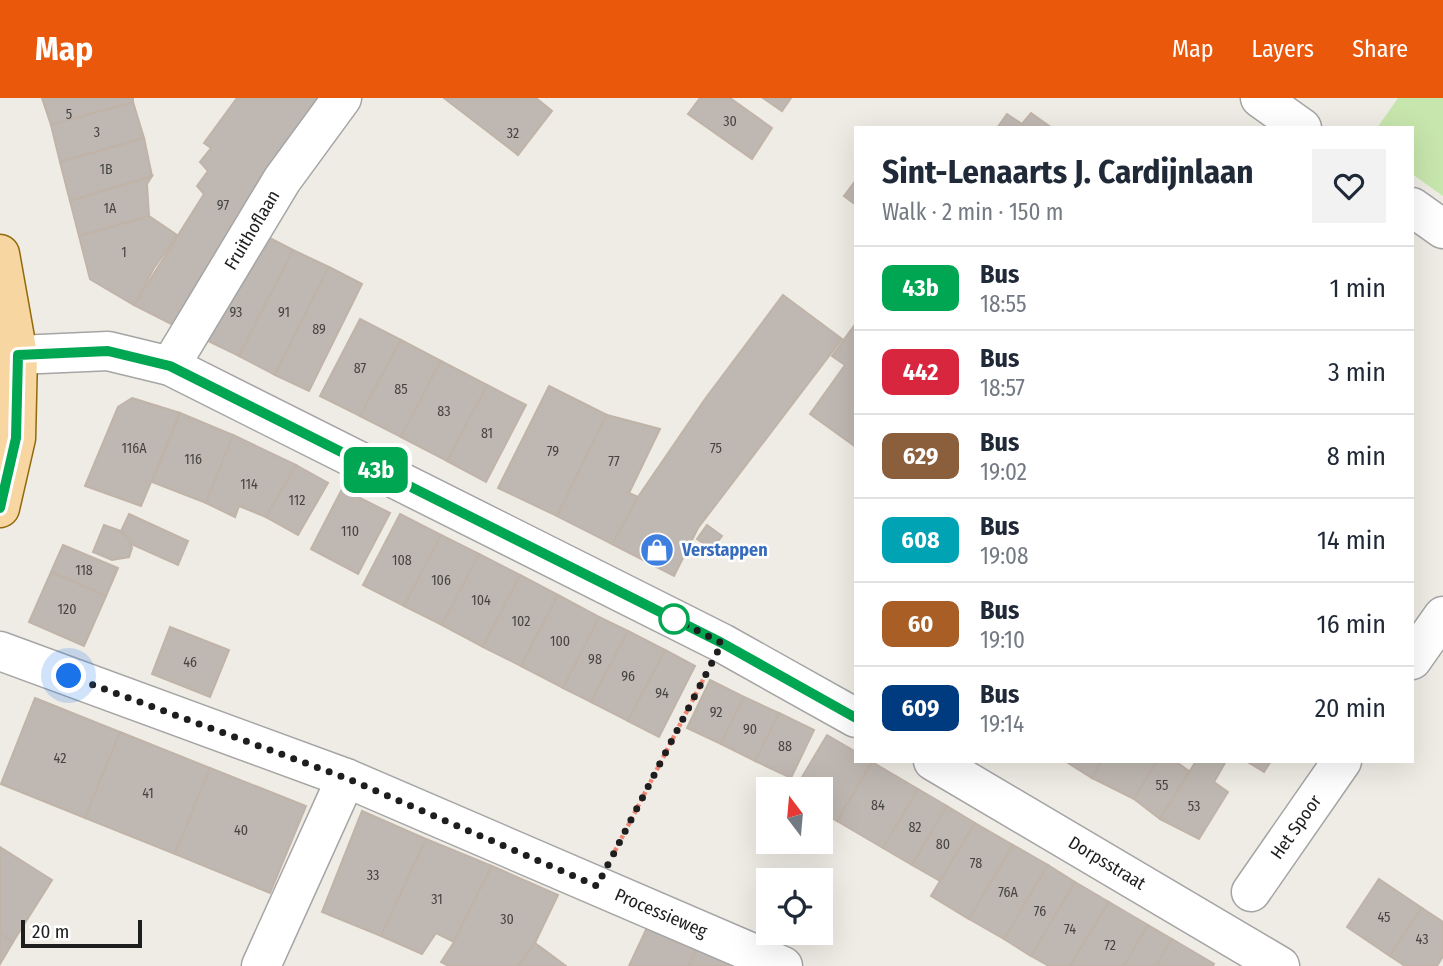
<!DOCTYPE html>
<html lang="en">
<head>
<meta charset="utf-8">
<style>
	body { margin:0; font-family:"Fira Sans Condensed",sans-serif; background:#f2f2f3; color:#1f2937; height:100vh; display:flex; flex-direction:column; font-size:26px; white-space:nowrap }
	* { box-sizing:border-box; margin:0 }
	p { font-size:23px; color:#747a83 }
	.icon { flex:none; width:38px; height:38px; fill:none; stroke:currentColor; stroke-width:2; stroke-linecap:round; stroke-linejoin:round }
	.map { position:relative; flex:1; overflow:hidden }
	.sheet { position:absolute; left:854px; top:28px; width:560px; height:637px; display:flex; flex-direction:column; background:#fff; border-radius:0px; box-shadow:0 7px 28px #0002 }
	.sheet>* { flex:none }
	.badge { padding:0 14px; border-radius:10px; font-size:24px; line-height:46px }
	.needle { width:46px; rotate:344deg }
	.tools { position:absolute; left:756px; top:679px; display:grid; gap:14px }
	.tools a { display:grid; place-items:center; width:77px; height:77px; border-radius:0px; background:#fff; box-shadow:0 7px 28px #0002; font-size:35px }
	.scale { position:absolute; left:21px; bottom:18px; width:121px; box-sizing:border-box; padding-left:7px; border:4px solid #1e1e1e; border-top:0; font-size:19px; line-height:24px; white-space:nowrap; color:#1e1e1e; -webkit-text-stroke:5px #fff; paint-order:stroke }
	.you { position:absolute; width:35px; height:35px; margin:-18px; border:5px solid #fff; border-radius:50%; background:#1a73e8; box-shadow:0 0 0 10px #1a73e833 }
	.map>.badge { position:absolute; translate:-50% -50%; box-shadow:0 0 0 4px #fff }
	.round { display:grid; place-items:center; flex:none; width:74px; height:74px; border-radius:0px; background:#f2f2f3 }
	.summary { display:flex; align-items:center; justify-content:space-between; height:119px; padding:0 28px }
	h1 { font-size:33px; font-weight:700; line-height:52px }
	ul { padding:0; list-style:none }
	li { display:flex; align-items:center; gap:21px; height:84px; padding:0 28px; border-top:2px solid #e0e1e3 }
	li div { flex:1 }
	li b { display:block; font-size:26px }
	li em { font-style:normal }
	li .badge { min-width:77px; font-weight:700; text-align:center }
	header { display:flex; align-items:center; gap:42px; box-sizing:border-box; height:98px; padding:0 35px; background:#ea580c; color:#fff }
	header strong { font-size:33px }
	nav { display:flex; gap:38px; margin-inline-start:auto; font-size:24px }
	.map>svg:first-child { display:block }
</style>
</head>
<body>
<header>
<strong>Map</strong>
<nav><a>Map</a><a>Layers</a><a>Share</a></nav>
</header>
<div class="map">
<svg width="1443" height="868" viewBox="0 0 1443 868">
	<rect width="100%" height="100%" fill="#efece5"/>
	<polygon fill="#c7e6ad" points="1398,0 1443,0 1443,98 1412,76 1412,30 1377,30"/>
	<g fill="#bfb8b2" stroke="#c0b3a8" stroke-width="2">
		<polygon points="42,0 133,0 133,4 51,27"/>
		<polygon points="237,0 319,0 179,230 134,207 204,96 197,88 208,73 200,64 211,50 204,45"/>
		<polygon points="444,0 536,0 552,13 518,57"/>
		<polygon points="700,0 730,0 772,30 752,61 688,16"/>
		<polygon points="763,0 791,0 782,13"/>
		<polygon points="133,4 144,40 60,64 51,27"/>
		<polygon points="1031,15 1052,30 997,30 1007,16 1022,26"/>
		<polygon points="144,40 152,78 70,103 60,64"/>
		<polygon points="152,78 147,86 149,118 79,138 70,103"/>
		<polygon points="856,82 856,107 844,98"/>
		<polygon points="149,118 177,137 154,170 134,207 90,181 79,138"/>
		<polygon points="262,136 293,152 239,258 198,238"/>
		<polygon points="293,152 329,169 275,277 239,258"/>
		<polygon points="329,169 362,186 309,293 275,277"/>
		<polygon points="783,197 842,241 698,430 674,478 612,446 638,399 705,301"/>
		<polygon points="360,221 401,242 360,318 320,298"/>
		<polygon points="856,225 856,349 810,316 845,267 832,258"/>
		<polygon points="401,242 441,263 401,339 360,318"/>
		<polygon points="441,263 487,287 447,363 401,339"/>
		<polygon points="487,287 526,307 486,384 447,363"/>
		<polygon points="549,288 607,317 557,418 498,390"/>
		<polygon points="132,300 180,315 141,408 85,388 118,309"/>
		<polygon points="180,315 233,337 206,405 152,384"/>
		<polygon points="607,317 660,331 629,395 638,399 612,446 557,418"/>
		<polygon points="233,337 296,367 266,419 239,408 235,419 206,405"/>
		<polygon points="296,367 328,385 298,437 266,419"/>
		<polygon points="342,391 390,415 358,476 311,451"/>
		<polygon points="129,416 188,443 178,467 131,446 121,433"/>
		<polygon points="400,416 441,437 404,508 363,487"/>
		<polygon points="104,427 121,433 129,441 132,450 129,459 112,462 93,454"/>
		<polygon points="707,427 722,438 712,451 697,441"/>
		<polygon points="441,437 479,456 442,527 404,508"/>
		<polygon points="63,447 118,470 106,498 51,474"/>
		<polygon points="479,456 520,477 483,549 442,527"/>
		<polygon points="51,474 106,498 84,548 29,524"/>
		<polygon points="520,477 558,497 521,568 483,549"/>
		<polygon points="558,497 599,519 563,590 521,568"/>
		<polygon points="599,519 628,533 591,604 563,590"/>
		<polygon points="170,529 229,552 210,599 152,576"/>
		<polygon points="628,533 665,552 628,623 591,604"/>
		<polygon points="665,552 695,568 659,639 628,623"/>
		<polygon points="710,582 744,599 721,646 687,630"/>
		<polygon points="744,599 779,615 755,663 721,646"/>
		<polygon points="35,600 120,634 85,720 1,686"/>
		<polygon points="779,615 814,632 791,680 755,663"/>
		<polygon points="120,634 210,670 175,756 85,720"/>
		<polygon points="827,637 856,654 856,663 872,664 837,723 821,713 821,691 795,691"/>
		<polygon points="1065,663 1102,663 1092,680"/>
		<polygon points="1102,663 1157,663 1134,701 1092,680"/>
		<polygon points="1157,663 1175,663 1189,673 1160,721 1134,701"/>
		<polygon points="1196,663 1226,663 1214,684 1228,694 1199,741 1160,721"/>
		<polygon points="1246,663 1271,663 1264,674"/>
		<polygon points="872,664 918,691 883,750 837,723"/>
		<polygon points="210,670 306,708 270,795 175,756"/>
		<polygon points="918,691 947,708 912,767 883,750"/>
		<polygon points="947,708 975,725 940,783 912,767"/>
		<polygon points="362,713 426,741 381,838 322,814"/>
		<polygon points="975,725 1013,747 969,821 931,798"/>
		<polygon points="426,741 492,768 454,844 436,835 422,856 381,838"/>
		<polygon points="1013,747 1048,767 1004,841 969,821"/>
		<polygon points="0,749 52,782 13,844 0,836"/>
		<polygon points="1048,767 1075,784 1031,858 1004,841"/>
		<polygon points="492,768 558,797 535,845 518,868 449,868 441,864 454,844"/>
		<polygon points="1379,781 1422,810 1390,858 1347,829"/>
		<polygon points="1075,784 1109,804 1070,868 1049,868 1031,858"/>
		<polygon points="1109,804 1148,827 1124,868 1070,868"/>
		<polygon points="1422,810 1443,824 1443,858 1437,868 1405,868 1390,858"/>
		<polygon points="651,821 700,843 689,868 629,868"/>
		<polygon points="1148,827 1172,841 1156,868 1124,868"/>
		<polygon points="0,836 13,844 0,866"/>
		<polygon points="1172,841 1214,866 1213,868 1156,868"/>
		<polygon points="700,843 756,868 689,868"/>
		<polygon points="535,845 566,868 518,868"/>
	</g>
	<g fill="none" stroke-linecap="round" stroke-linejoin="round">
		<g stroke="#a5a5a5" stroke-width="41">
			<g id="minor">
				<polyline points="1260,0 1302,30"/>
				<polyline points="1412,109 1443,131"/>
				<polyline points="18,257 108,253 170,268 722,545 856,620"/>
				<polyline points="170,268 282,82 342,0"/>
				<polyline points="0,553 346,680 783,868"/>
				<polyline points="1412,562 1443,518"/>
				<polyline points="933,663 1280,868"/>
				<polyline points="1251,794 1342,663"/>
				<polyline points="261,868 346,680"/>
			</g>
		</g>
		<g stroke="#916908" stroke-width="41">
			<polyline id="major" points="0,156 18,257 16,340 0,410"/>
		</g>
		<polyline stroke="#f28572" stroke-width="4.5" stroke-dasharray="3.5 3.5" stroke-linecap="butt" points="615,753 704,580"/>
		<use href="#minor" stroke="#fff" stroke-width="38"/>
		<use href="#major" stroke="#f7d6a2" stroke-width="38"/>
	</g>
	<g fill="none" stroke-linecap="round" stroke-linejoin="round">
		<g stroke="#fff" stroke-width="16">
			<polyline id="line" points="0,410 16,340 18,257 108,253 170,268 722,545 856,620"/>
		</g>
		<use href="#line" stroke="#00a651" stroke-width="10"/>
		<polyline stroke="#1e1e1e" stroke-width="7" stroke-dasharray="0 12.6" points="69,578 346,680 597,788 722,545 674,521"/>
	</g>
	<defs>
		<g id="shop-disc" transform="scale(1.75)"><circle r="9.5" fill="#3f7fe0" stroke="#fff"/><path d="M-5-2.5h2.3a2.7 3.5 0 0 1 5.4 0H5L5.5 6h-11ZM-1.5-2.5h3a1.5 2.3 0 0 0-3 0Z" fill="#fff"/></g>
	</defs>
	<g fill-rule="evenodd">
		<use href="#shop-disc" x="657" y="452"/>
	</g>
	<circle fill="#fff" stroke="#00a651" stroke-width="3.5" cx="674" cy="521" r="14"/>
	<g text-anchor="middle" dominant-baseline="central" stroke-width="5" stroke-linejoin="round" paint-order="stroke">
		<g font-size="14" fill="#464443">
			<text x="69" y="16">5</text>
			<text x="730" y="23">30</text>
			<text x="97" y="34">3</text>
			<text x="513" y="35">32</text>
			<text x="106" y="71">1B</text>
			<text x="223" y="107">97</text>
			<text x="110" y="110">1A</text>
			<text x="124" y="154">1</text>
			<text x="236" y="214">93</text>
			<text x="284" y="214">91</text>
			<text x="319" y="231">89</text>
			<text x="360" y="270">87</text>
			<text x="401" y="291">85</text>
			<text x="444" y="313">83</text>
			<text x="487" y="335">81</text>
			<text x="134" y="350">116A</text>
			<text x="716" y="350">75</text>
			<text x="553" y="353">79</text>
			<text x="193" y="361">116</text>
			<text x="614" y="363">77</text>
			<text x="249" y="386">114</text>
			<text x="297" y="402">112</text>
			<text x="350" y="433">110</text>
			<text x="402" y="462">108</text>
			<text x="84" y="472">118</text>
			<text x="441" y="482">106</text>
			<text x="481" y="502">104</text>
			<text x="67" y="511">120</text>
			<text x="521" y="523">102</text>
			<text x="560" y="543">100</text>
			<text x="595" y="561">98</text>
			<text x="190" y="564">46</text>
			<text x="628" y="578">96</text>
			<text x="662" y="595">94</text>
			<text x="716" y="614">92</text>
			<text x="750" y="631">90</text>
			<text x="785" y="648">88</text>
			<text x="60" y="660">42</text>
			<text x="1162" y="687">55</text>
			<text x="148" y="695">41</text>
			<text x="878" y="707">84</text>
			<text x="1194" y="708">53</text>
			<text x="915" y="729">82</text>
			<text x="241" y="732">40</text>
			<text x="943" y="746">80</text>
			<text x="976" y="765">78</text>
			<text x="373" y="777">33</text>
			<text x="1008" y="794">76A</text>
			<text x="437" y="801">31</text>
			<text x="1040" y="813">76</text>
			<text x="1384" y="819">45</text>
			<text x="507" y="821">30</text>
			<text x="1070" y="831">74</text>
			<text x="1422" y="841">43</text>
			<text x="1110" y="847">72</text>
		</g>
		<g font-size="18" fill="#1e1e1e" stroke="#fff">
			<text transform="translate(252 132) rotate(-59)">Fruithoflaan</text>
			<text transform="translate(1296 729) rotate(-55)">Het Spoor</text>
			<text transform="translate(1107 765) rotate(31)">Dorpsstraat</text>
			<text transform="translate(661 815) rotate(23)">Processieweg</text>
		</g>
		<g font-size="18" font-weight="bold" fill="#366cbe" stroke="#fff" text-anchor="start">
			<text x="682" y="452">Verstappen</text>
		</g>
	</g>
</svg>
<div class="tools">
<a><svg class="needle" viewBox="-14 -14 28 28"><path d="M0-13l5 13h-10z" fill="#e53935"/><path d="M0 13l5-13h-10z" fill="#747a83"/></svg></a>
<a><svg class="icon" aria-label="locate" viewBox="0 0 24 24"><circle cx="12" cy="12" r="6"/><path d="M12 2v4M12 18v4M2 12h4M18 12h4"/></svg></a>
</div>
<div class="scale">20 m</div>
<div class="you" style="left:69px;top:578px"></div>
<b class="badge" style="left:376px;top:372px;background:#00a651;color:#fff">43b</b>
<section class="sheet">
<div class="summary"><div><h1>Sint-Lenaarts J. Cardijnlaan</h1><p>Walk · 2 min · 150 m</p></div><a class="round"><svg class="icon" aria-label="heart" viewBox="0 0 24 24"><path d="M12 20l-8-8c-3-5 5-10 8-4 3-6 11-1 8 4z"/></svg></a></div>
<ul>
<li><span class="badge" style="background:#00a651;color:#fff">43b</span><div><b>Bus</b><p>18:55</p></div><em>1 min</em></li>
<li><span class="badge" style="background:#d7263d;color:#fff">442</span><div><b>Bus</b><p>18:57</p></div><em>3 min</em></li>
<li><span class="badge" style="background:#8b5e3c;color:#fff">629</span><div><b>Bus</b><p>19:02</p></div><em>8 min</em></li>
<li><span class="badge" style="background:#00a3b4;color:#fff">608</span><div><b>Bus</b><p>19:08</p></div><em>14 min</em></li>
<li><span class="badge" style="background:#a85e24;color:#fff">60</span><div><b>Bus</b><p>19:10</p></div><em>16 min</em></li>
<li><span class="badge" style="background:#003b80;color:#fff">609</span><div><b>Bus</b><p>19:14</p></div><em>20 min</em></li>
</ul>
</section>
</div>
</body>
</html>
